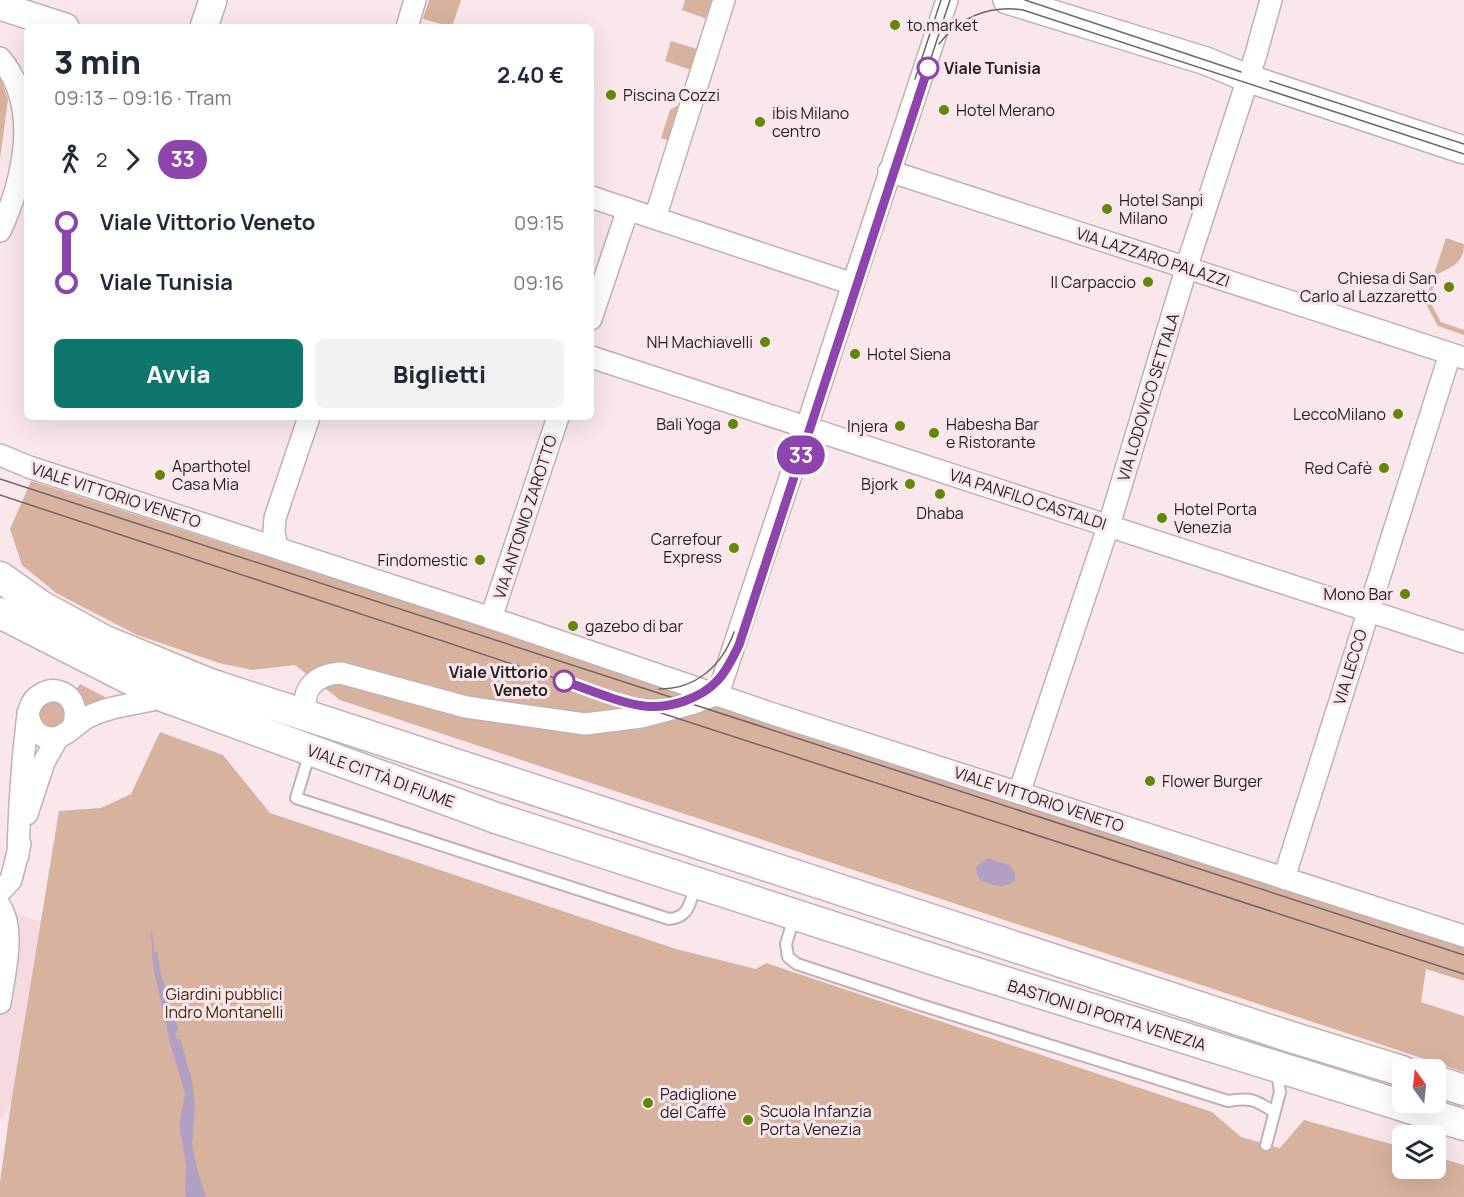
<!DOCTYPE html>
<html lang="it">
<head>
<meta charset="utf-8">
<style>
	body { margin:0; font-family:Manrope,sans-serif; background:#f2f2f3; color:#1f2937; height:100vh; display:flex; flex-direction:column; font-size:22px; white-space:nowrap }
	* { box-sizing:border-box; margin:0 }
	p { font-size:20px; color:#747a83 }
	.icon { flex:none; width:33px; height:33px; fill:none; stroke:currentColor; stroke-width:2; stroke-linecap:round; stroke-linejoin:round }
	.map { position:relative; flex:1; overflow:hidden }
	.panel { position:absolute; left:24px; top:24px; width:570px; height:396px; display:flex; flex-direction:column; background:#fff; border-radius:9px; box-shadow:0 6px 24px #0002 }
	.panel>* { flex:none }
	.badge { padding:0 12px; border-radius:20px; font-size:21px; line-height:39px }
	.needle { width:39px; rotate:345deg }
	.tools { position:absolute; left:1392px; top:1059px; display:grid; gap:12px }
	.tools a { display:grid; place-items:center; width:54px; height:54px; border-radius:9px; background:#fff; box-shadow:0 6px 24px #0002; font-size:30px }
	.map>.badge { position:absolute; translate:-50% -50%; box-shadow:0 0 0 3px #fff }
	.legs { display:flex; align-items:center; gap:9px; height:66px; padding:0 30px; font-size:20px }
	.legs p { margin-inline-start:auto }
	.head { display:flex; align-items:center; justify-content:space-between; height:102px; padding:0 30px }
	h1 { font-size:33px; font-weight:800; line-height:45px }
	.button { display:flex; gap:12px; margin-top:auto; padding:12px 30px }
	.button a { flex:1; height:69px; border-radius:9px; background:#0f766e; color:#fff; font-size:24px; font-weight:800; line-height:69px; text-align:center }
	.button a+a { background:#f2f2f3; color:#1f2937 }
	ul { padding:0 30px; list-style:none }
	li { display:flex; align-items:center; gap:21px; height:60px; font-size:22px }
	li i { display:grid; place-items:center; width:9px; height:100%; margin:0 8px; background:currentColor }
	li i::after { content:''; width:15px; height:15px; margin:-8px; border:4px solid; border-radius:50%; background:#fff }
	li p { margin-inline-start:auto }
	li:first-child i { background:linear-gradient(#0000 50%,currentColor 0) }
	li:last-child i { background:linear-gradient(currentColor 50%,#0000 0) }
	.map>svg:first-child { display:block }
</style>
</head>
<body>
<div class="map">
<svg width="1464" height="1197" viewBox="0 0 1464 1197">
	<rect width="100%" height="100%" fill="#f9e7ec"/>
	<polygon fill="#f5dae2" points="0,909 41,922 11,1103 0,1121"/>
	<g fill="#d7b39f">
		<polygon points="429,0 461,0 452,27 423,19"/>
		<polygon points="685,0 712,0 707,19 682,10"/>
		<polygon points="671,41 697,49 691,70 665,61"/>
		<polygon points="0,77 8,99 0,159"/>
		<polygon points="676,106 681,106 673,142 661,138 670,110"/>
		<path d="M1446,238l18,6c0,19 -12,23 -26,30l-9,26 12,22 23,8v5l-26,-9 -13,-24z"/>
		<polygon points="31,481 1464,944 1464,981 1426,969 1421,1002 1464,1016 1464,1072 340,700 295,665 252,670 219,663 137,635 56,593 22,565 10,529"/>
		<polygon points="80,684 109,699 85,708 75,691"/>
		<polygon points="59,699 69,718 57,730 38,723 39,705 42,701"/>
		<polygon points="160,732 223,755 270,813 676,949 756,969 766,963 1212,1112 1241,1137 1280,1148 1304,1120 1402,1147 1402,1168 1436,1168 1436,1157 1464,1165 1464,1197 0,1197 0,1182 11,1103 59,811 101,808 131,794"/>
	</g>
	<g fill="#b29fc4">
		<path d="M988,858l23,8 4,7v7c-12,11 -21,5 -34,1l-4,-7 -1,-7z"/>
		<polygon points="152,931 157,971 189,1081 192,1104 189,1144 195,1173 203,1197 186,1197 185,1195 186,1164 179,1125 185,1094 170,1043 154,970 151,933"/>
	</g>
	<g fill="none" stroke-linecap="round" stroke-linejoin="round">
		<g stroke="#b29fc4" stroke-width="6">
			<polyline points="155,955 157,971 175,1029"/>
			<polyline points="178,1042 189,1081 192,1104 189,1144 195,1173 203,1197"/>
		</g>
		<g stroke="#c2b0b5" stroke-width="14">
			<g id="service">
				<path d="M310,752l-14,46 373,121c21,-2 20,-16 27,-33"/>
				<path d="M794,917l-8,27 2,13 9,7 124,41 307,96c22,-4 28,-1 46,11"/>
				<polyline points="1266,1145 1280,1092 1277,1071"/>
			</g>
		</g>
		<g stroke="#c2b0b5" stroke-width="24">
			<g id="minor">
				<polyline points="407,27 415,0"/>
				<path d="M0,58c41,48 24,121 0,173"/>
				<polyline points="889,171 1464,358"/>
				<polyline points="591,197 853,284"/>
				<polyline points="655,218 724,0"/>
				<polyline points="591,319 628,209"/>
				<polyline points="591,357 1464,642"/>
				<polyline points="0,455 29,467 491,618 770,713 1464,936"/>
				<polyline points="277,547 274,532 275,518 309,417"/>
				<polyline points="491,618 558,417"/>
				<polyline points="718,694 800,448 853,284 947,0"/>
				<path d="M28,713c2,13 9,25 24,25 14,0 24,-15 36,-21 23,-12 52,-13 77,-20"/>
				<path d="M311,717c-16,-25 5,-43 30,-44l125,34 119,17 56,-7 53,-14 24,-9"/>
				<polyline points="1019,793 1113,512 1191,253 1256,54 1271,0"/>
				<polyline points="27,814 44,762 58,737"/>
				<path d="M18,856c1,-39 3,-76 7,-115 2,-11 1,-26 6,-36 4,-9 16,-16 26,-14 18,4 22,23 15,37"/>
				<polyline points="1284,878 1450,354"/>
				<polyline points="0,892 11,880 20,844"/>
				<path d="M0,906c16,25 4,68 0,97"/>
			</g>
		</g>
		<g stroke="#c2b0b5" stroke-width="30">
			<g id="tertiary">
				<polyline points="1007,0 1206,61 1247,78 1464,150"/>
				<polyline points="0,6 65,27"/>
				<polyline points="204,27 213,0"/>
			</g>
		</g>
		<g stroke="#c2b0b5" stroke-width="33">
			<g id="secondary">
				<polyline points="0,577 41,606 103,640 210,684 1291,1037 1402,1071"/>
				<polyline points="0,613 165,697 496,818 960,968 1464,1125"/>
				<polyline points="1436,1081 1464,1090"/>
			</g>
		</g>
		<use href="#service" stroke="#fff" stroke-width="10"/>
		<use href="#minor" stroke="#fff" stroke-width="21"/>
		<use href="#tertiary" stroke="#fff" stroke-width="27"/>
		<use href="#secondary" stroke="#fff" stroke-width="30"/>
		<g stroke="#706569" stroke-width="1.5">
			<polyline points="1025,0 1241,72"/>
			<path d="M939,44c20,-27 51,-39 84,-34l441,144"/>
			<polyline points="915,79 941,0"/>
			<polyline points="1270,81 1464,144"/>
			<polyline points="0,479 1464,955"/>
			<polyline points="0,495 658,712 1464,974"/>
			<path d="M659,689c37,0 63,-23 75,-57"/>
			<path d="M650,706c22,2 50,-8 66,-24 11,-10 17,-24 23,-37l211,-645"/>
		</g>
	</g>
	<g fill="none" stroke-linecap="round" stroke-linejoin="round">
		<g stroke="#fff" stroke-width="14">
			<path id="line-1" d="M564,681c26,9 53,21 80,25 25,3 56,-7 73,-25 10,-10 16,-24 22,-36l189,-577"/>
		</g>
		<use href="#line-1" stroke="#8e44ad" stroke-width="9"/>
	</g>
	<g fill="#628709" stroke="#f9e7ec" stroke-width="2">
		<circle cx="895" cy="25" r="6"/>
		<circle cx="611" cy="95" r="6"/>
		<circle cx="944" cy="110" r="6"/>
		<circle cx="760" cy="122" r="6"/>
		<circle cx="1107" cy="209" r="6"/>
		<circle cx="1148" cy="282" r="6"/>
		<circle cx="1449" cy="287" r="6"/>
		<circle cx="765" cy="342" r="6"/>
		<circle cx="855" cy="354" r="6"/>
		<circle cx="1398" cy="414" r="6"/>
		<circle cx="733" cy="424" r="6"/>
		<circle cx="900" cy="426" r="6"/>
		<circle cx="934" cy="433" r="6"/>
		<circle cx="1384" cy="468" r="6"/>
		<circle cx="160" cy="475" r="6"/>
		<circle cx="910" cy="484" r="6"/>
		<circle cx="940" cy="494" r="6"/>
		<circle cx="1162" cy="518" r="6"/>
		<circle cx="734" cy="548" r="6"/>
		<circle cx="480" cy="560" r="6"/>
		<circle cx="1405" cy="594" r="6"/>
		<circle cx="573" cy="626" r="6"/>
		<circle cx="1150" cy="781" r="6"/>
		<circle cx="648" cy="1103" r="6"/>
		<circle cx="748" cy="1120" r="6"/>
	</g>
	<g fill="#fff" stroke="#8e44ad" stroke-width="3">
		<circle cx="928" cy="68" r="10"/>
		<circle cx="564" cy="681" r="10"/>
	</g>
	<g text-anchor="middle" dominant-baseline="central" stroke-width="6" stroke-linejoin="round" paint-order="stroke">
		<g font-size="16" fill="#261f21" stroke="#f9e7ec" text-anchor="start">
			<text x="907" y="25">to.market</text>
			<text x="623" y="95">Piscina Cozzi</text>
			<text x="956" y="110">Hotel Merano</text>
			<text x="772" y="113">ibis Milano<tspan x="772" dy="18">centro</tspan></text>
			<text x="1119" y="200">Hotel Sanpi<tspan x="1119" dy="18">Milano</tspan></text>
			<text x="1437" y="278" text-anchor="end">Chiesa di San<tspan x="1437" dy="18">Carlo al Lazzaretto</tspan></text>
			<text x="1136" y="282" text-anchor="end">Il Carpaccio</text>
			<text x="753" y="342" text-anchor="end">NH Machiavelli</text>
			<text x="867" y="354">Hotel Siena</text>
			<text x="1386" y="414" text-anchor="end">LeccoMilano</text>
			<text x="721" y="424" text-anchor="end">Bali Yoga</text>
			<text x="946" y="424">Habesha Bar<tspan x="946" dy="18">e Ristorante</tspan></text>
			<text x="888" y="426" text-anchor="end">Injera</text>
			<text x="172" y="466">Aparthotel<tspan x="172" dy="18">Casa Mia</tspan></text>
			<text x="1372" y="468" text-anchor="end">Red Cafè</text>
			<text x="898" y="484" text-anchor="end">Bjork</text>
			<text x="1174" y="509">Hotel Porta<tspan x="1174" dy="18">Venezia</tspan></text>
			<text x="940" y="513" text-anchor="middle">Dhaba</text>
			<text x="722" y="539" text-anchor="end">Carrefour<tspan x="722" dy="18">Express</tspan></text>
			<text x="468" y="560" text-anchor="end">Findomestic</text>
			<text x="1393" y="594" text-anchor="end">Mono Bar</text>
			<text x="585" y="626">gazebo di bar</text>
			<text x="1162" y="781">Flower Burger</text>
			<text x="660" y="1094">Padiglione<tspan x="660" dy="18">del Caffè</tspan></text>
			<text x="760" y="1111">Scuola Infanzia<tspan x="760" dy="18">Porta Venezia</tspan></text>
		</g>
		<g font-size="16" font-weight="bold" fill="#261f21" stroke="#f9e7ec" text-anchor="start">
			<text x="944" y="68">Viale Tunisia</text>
			<text x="548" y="672" text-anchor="end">Viale Vittorio<tspan x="548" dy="18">Veneto</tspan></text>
		</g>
		<g font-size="16" fill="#261f21" stroke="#f9e7ec">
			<text transform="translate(1153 257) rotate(18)">VIA LAZZARO PALAZZI</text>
			<text transform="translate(1148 397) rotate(-73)">VIA LODOVICO SETTALA</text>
			<text transform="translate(116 495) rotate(18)">VIALE VITTORIO VENETO</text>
			<text transform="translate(1028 499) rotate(18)">VIA PANFILO CASTALDI</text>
			<text transform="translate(525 517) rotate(-72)">VIA ANTONIO ZAROTTO</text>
			<text transform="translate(1350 667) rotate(-73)">VIA LECCO</text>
			<text transform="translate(381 776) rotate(20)">VIALE CITTÀ DI FIUME</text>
			<text transform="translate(1039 799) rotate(18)">VIALE VITTORIO VENETO</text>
			<text transform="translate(1107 1015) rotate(17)">BASTIONI DI PORTA VENEZIA</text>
		</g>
		<g font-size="16" fill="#4b240a" stroke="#f9e7ec">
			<text x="224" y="994">Giardini pubblici<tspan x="224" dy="18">Indro Montanelli</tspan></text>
		</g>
	</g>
</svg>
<div class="tools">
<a><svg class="needle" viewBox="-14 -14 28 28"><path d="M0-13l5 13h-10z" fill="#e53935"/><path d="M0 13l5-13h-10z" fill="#747a83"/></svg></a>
<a><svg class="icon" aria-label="layers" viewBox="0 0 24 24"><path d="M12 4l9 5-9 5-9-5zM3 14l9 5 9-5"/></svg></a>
</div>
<b class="badge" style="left:801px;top:455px;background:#8e44ad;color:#fff">33</b>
<section class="panel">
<div class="head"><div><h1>3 min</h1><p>09:13 – 09:16 · Tram</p></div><b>2.40 €</b></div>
<div class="legs"><svg class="icon" aria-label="walk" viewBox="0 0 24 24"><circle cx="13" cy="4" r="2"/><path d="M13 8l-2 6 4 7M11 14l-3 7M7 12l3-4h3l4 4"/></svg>2<svg class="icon" aria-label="forward" viewBox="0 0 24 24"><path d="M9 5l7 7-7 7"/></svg><b class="badge" style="background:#8e44ad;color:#fff">33</b></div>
<ul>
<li><i style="color:#8e44ad"></i><b>Viale Vittorio Veneto</b><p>09:15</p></li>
<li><i style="color:#8e44ad"></i><b>Viale Tunisia</b><p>09:16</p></li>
</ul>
<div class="button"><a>Avvia</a><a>Biglietti</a></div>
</section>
</div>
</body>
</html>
